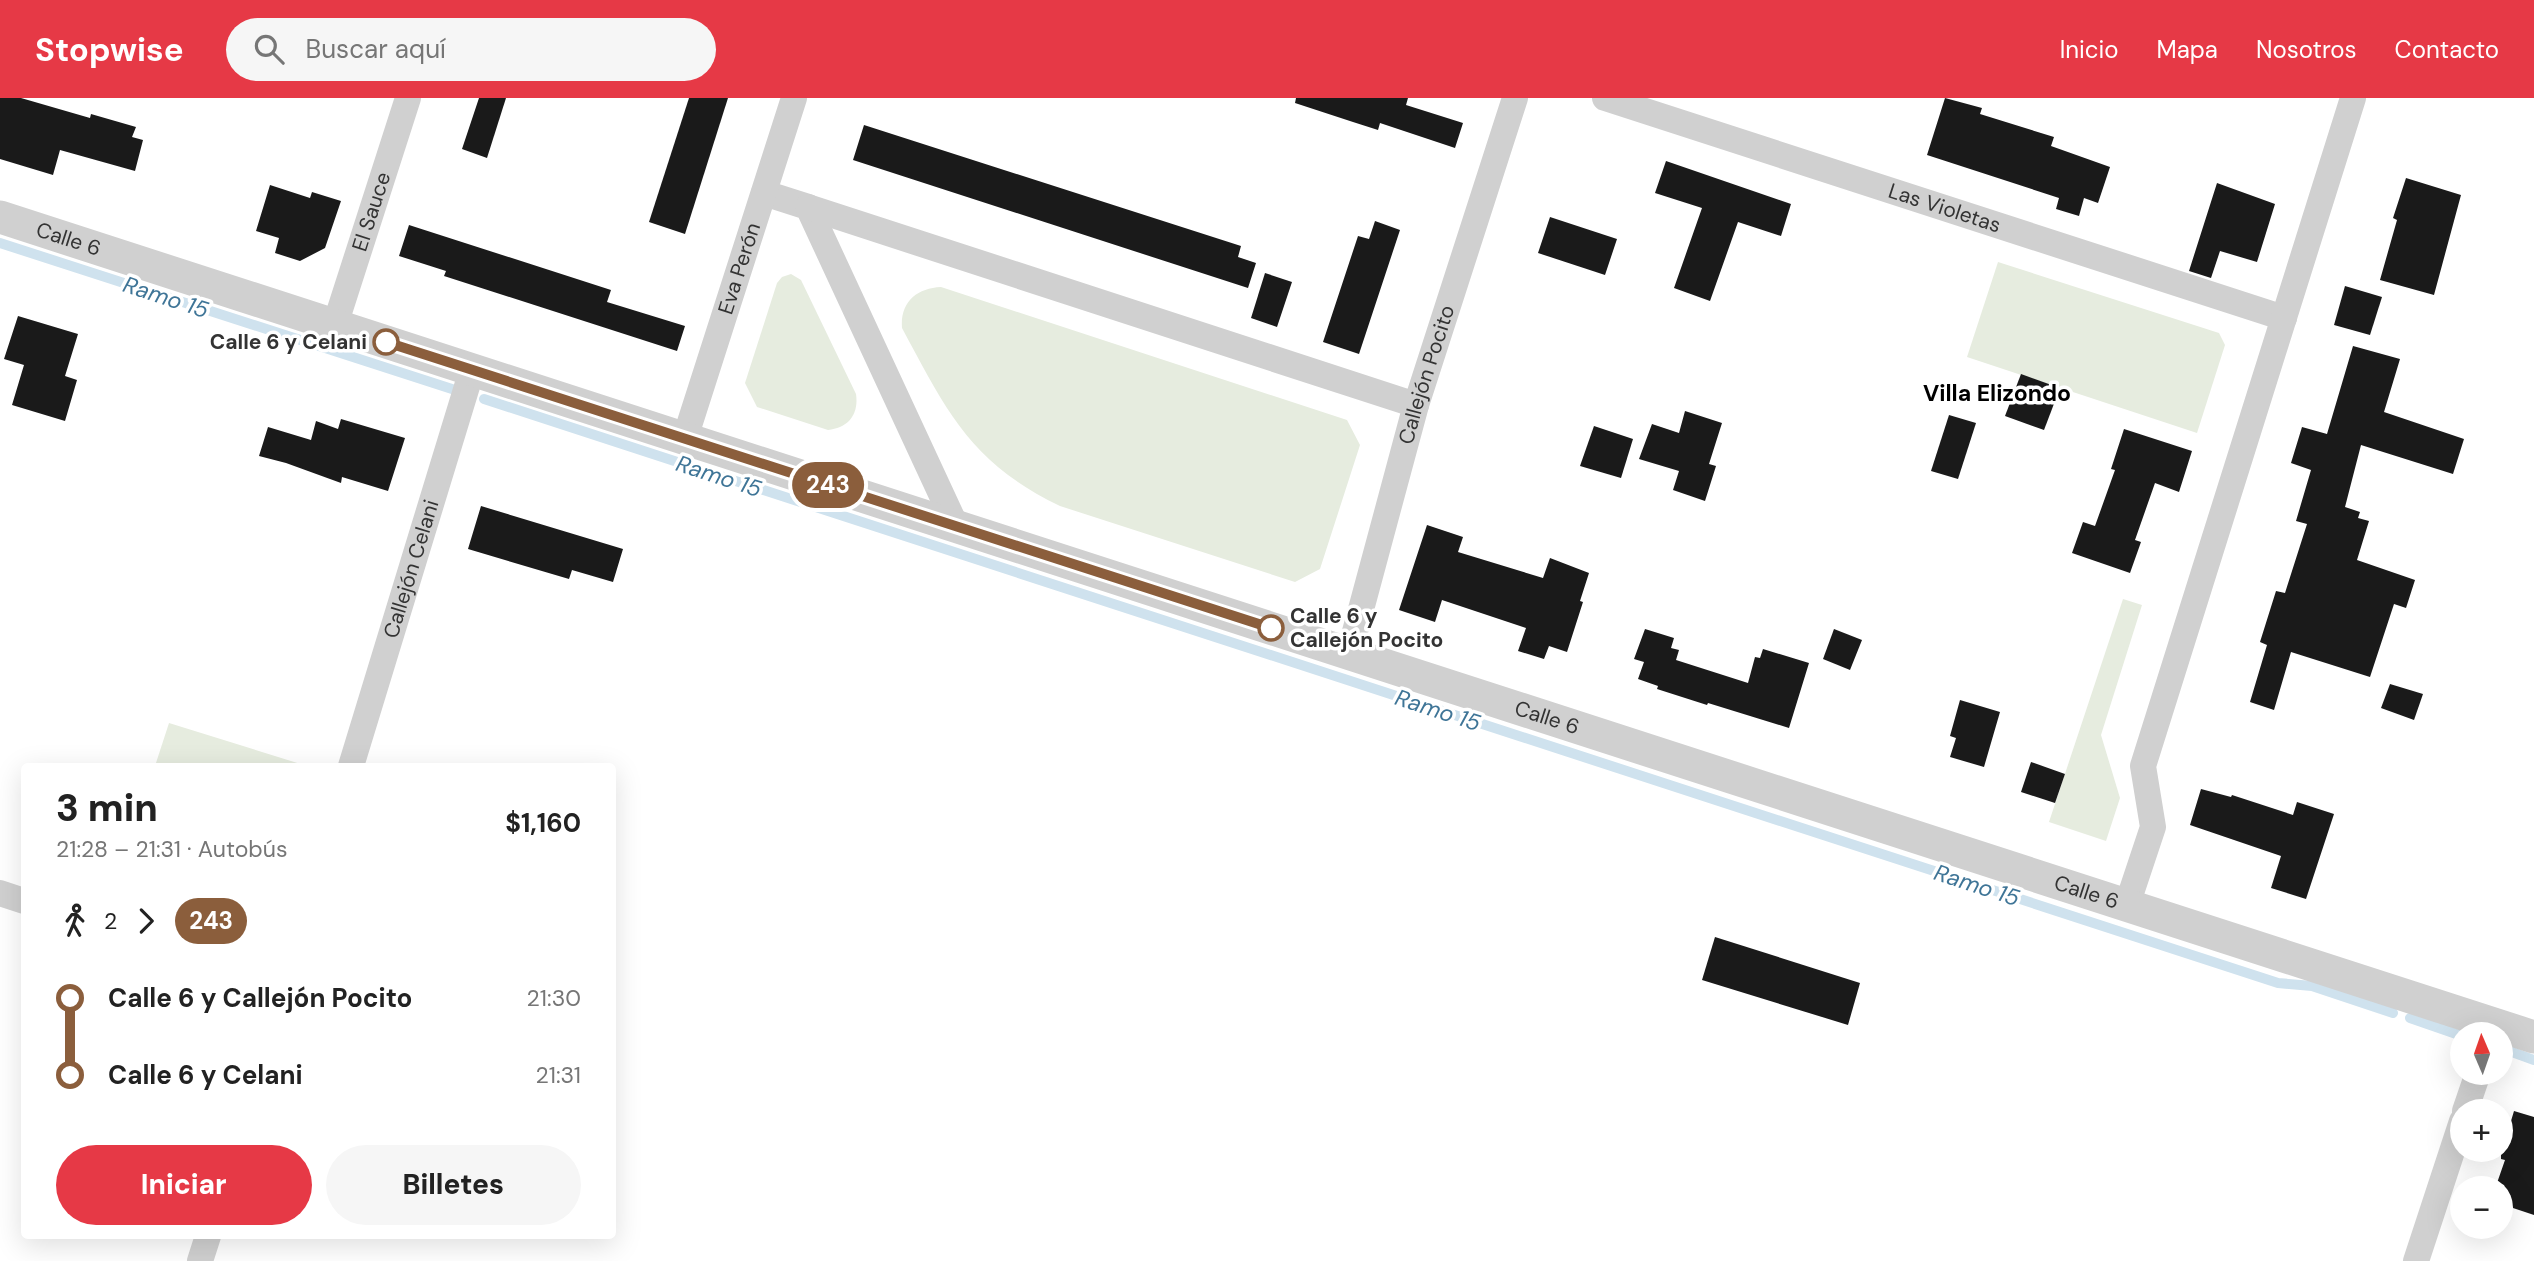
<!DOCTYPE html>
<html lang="es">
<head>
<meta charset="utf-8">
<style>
	body { margin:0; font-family:"DM Sans",sans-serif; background:#f6f6f6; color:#222; height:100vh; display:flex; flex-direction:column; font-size:26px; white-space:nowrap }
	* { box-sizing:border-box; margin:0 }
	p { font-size:23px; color:#767676 }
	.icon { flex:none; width:38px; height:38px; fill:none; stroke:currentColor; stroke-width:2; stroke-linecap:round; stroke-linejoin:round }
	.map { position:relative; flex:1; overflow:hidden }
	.sheet { position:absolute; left:21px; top:665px; width:595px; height:476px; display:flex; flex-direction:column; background:#fff; border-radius:7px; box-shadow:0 7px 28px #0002 }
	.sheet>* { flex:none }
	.badge { padding:0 14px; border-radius:23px; font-size:24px; line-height:46px }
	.needle { width:46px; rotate:358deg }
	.buttons { position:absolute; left:2450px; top:924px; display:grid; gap:14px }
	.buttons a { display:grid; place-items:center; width:63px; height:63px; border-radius:50%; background:#fff; box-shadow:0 7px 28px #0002; font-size:35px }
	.map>.badge { position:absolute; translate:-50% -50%; box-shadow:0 0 0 4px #fff }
	.legs { display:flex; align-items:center; gap:10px; height:77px; padding:0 35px; font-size:23px }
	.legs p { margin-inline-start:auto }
	.overview { display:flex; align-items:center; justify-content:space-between; height:119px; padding:0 35px }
	h1 { font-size:38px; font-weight:800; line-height:52px }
	.cta { display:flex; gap:14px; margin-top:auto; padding:14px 35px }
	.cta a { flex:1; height:80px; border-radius:42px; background:#e63946; color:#fff; font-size:28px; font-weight:800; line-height:80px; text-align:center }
	.cta a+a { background:#f6f6f6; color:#222 }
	ul { padding:0 35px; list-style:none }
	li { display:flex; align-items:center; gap:24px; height:77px; font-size:26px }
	li i { display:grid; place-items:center; width:10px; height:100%; margin:0 9px; background:currentColor }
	li i::after { content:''; width:18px; height:18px; margin:-9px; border:5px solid; border-radius:50%; background:#fff }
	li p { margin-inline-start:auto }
	li:first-child i { background:linear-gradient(#0000 50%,currentColor 0) }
	li:last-child i { background:linear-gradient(currentColor 50%,#0000 0) }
	header { display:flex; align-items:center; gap:42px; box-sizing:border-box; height:98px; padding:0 35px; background:#e63946; color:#fff }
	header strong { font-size:33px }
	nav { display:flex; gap:38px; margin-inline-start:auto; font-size:24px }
	.search { width:490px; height:63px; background:#f6f6f6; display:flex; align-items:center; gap:18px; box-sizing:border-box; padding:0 24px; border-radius:38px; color:#767676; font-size:26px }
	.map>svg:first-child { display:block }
</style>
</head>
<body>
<header>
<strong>Stopwise</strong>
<div class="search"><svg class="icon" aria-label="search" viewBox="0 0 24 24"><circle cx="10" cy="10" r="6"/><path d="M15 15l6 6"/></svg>Buscar aquí</div>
<nav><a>Inicio</a><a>Mapa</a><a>Nosotros</a><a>Contacto</a></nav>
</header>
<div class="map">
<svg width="2534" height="1163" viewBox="0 0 2534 1163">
	<rect width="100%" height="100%" fill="#fff"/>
	<g fill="#e6ecdf">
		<polygon points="1998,164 2219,235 2225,247 2197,335 1967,259"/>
		<path d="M791,176l10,6 55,114c3,21 -8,34 -28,36l-71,-23 -12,-24 32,-100 5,-6z"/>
		<path d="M941,189l406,133 13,25 -40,124 -25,13 -235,-76c-89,-43 -113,-94 -158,-178 -2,-26 15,-40 39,-41z"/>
		<polygon points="2123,501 2142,507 2101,637 2120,700 2106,743 2049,724"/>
		<polygon points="169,625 307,668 155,668"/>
	</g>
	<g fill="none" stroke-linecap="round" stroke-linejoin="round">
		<g stroke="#cfe2ee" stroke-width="10">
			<polyline points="0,145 452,291"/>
			<polyline points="484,301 2278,885 2312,888 2393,915"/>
			<polyline points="2410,920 2462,938"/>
			<polyline points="2501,950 2534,962"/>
		</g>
	</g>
	<g fill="#1a1a1a">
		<polygon points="0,0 21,0 90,20 91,16 136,29 132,39 143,42 135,73 60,52 53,77 0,61"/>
		<polygon points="479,0 506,0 487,60 462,51"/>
		<polygon points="689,0 728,0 685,136 649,124"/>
		<polygon points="1296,0 1408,0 1406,7 1463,25 1455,50 1380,25 1378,32 1353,24 1295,5"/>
		<polygon points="1945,0 1982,10 1980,16 2054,39 2051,48 2110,69 2098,105 2084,100 2079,118 2056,111 2059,100 1927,57"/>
		<polygon points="864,27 1241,148 1238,159 1256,165 1248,190 853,62"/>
		<polygon points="1666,63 1791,106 1781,138 1738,124 1710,203 1674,190 1702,110 1655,95"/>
		<polygon points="2406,80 2461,97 2434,197 2380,182 2397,122 2393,120"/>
		<polygon points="2217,85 2275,106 2257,164 2220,153 2211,180 2189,173"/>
		<polygon points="270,87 310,100 312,94 341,103 325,150 300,163 275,155 279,140 256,133"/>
		<polygon points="1550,119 1617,141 1605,177 1538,155"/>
		<polygon points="1375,123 1400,132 1359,256 1323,244 1358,138 1369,141"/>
		<polygon points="409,127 611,192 607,204 685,228 677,253 444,178 446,173 399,158"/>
		<polygon points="1265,175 1292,184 1277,229 1251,220"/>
		<polygon points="2345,188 2382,199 2370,237 2334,227"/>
		<polygon points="18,218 78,236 65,278 77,282 65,323 12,307 24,267 4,261"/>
		<polygon points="2353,248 2400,261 2384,314 2464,341 2453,376 2361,347 2345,409 2360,414 2358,420 2369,423 2357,462 2415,482 2406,510 2394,506 2370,579 2291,554 2274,612 2250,604 2267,547 2260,544 2276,493 2285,495 2307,426 2296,423 2311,372 2291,365 2302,329 2327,336"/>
		<polygon points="2021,276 2060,290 2044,332 2005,318"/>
		<polygon points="1685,313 1722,325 1709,366 1716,368 1705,403 1673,392 1679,373 1639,361 1652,326 1679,335"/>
		<polygon points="1949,317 1976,325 1958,381 1931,373"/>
		<polygon points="341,321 405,340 388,393 342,379 341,385 286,365 259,358 268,329 311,342 316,323 338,331"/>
		<polygon points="1594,328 1633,341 1621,380 1580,368"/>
		<polygon points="2124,331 2192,353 2179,394 2155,385 2135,442 2141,444 2130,475 2072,455 2083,424 2095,428 2115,372 2111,371"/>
		<polygon points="481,408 623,451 613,484 572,472 569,481 468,451"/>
		<polygon points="1427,427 1463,439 1458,454 1543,480 1550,460 1589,475 1580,503 1583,504 1567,554 1549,548 1544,561 1518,553 1526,530 1442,502 1435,524 1399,512"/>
		<polygon points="1645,531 1674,540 1671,550 1679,552 1676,562 1748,585 1755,559 1760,560 1763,551 1809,565 1789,630 1708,605 1707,607 1657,591 1658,588 1638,581 1644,564 1634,561"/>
		<polygon points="1834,531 1862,542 1850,572 1823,561"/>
		<polygon points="2390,586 2423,596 2414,622 2381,610"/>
		<polygon points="1960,602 2000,614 1984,669 1950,659 1956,640 1950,638"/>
		<polygon points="2031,664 2065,676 2055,705 2021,694"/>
		<polygon points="2201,691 2231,699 2232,697 2293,717 2297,704 2334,716 2306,801 2271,790 2281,758 2190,727"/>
		<polygon points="1715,839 1860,885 1848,927 1702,882"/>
		<polygon points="2514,1013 2534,1019 2534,1117 2501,1106 2504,1087 2497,1085 2505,1062 2501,1061 2501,1020 2511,1023"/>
	</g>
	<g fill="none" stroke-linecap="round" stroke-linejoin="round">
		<g stroke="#d0d0d0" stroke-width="26">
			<path id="s1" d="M1605,0l679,220"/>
			<polyline points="764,95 808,109 956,428"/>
			<polyline points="808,109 1416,307"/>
			<path id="s2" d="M335,227l73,-227"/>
			<path id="s3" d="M685,340l109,-340"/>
			<path id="s4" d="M1349,556l67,-249 99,-307"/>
			<path id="s5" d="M351,668l121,-396"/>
			<polyline points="0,795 24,803"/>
			<polyline points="2127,807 2153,729 2143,668 2353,0"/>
			<polyline points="2465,1013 2478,975"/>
			<polyline points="200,1163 208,1138"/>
			<polyline points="2416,1163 2462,1023"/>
		</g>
		<path stroke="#d0d0d0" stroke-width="33" id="s6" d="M0,119l2534,820"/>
	</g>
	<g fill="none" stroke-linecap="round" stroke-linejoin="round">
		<g stroke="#fff" stroke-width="16">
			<polyline id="line-1" points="386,244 1271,530"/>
		</g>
		<use href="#line-1" stroke="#8b5e3c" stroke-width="10"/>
	</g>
	<g fill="#fff" stroke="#8b5e3c" stroke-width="3.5">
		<circle cx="386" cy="244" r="12"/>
		<circle cx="1271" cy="530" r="12"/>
	</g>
	<g text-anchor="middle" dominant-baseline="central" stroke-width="7" stroke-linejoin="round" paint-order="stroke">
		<g font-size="21" fill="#333" stroke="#fff">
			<text stroke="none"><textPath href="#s1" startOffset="357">Las Violetas</textPath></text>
			<text stroke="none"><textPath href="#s2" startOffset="119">El Sauce</textPath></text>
			<text stroke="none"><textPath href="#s6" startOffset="72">Calle 6</textPath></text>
			<text stroke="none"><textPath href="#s3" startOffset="178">Eva Perón</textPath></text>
			<text stroke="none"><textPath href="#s4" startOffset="290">Callejón Pocito</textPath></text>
			<text stroke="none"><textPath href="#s5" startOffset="206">Callejón Celani</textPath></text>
			<text stroke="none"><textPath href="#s6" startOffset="1626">Calle 6</textPath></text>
			<text stroke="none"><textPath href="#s6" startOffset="2193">Calle 6</textPath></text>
		</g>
		<g font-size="21" font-weight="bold" fill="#333" stroke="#fff" text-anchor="end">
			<text x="367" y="244">Calle 6 y Celani</text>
			<text x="1290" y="518" text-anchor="start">Calle 6 y<tspan x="1290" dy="24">Callejón Pocito</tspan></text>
		</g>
		<g font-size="23" font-style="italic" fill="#3f7597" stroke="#fff">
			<text transform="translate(166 199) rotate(18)">Ramo 15</text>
			<text transform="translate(719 378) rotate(18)">Ramo 15</text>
			<text transform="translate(1438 612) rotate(18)">Ramo 15</text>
			<text transform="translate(1977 787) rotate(18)">Ramo 15</text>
		</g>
		<g font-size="23" font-weight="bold" fill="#000" stroke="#fff">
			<text x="1997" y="295">Villa Elizondo</text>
		</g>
	</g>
</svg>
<div class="buttons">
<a><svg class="needle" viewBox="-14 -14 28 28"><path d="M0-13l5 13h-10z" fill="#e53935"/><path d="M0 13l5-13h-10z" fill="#767676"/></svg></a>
<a>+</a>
<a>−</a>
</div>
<b class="badge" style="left:828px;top:387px;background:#8b5e3c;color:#fff">243</b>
<section class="sheet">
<div class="overview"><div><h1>3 min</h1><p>21:28 – 21:31 · Autobús</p></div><b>$1,160</b></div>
<div class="legs"><svg class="icon" aria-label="walk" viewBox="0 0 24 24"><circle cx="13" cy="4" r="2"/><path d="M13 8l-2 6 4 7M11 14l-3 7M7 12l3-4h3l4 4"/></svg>2<svg class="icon" aria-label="forward" viewBox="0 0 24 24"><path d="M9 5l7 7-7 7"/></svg><b class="badge" style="background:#8b5e3c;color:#fff">243</b></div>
<ul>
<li><i style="color:#8b5e3c"></i><b>Calle 6 y Callejón Pocito</b><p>21:30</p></li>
<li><i style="color:#8b5e3c"></i><b>Calle 6 y Celani</b><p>21:31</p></li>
</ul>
<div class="cta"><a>Iniciar</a><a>Billetes</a></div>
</section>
</div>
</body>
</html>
